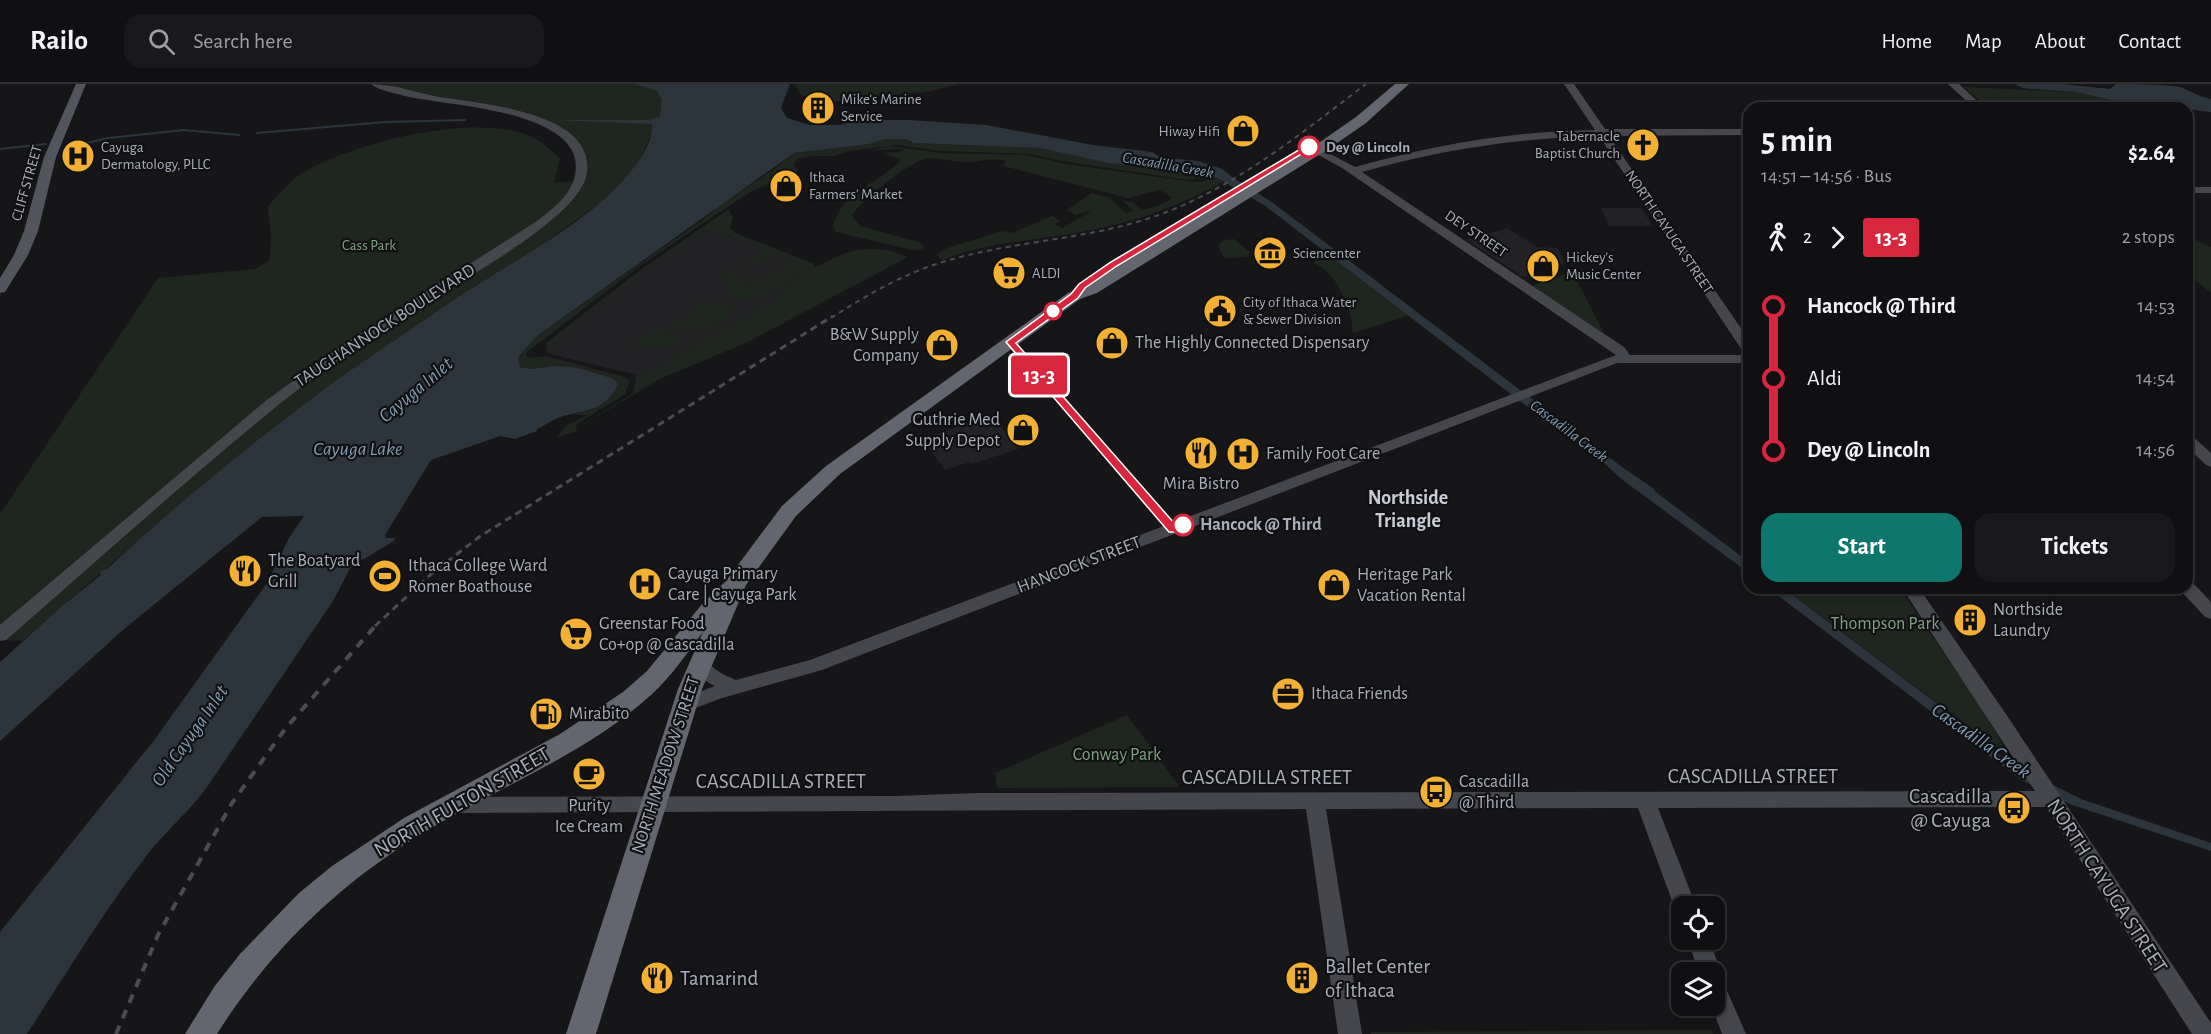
<!DOCTYPE html>
<html lang="en">
<head>
<meta charset="utf-8">
<style>
	body { margin:0; font-family:"Alegreya Sans",sans-serif; background:#19191b; color:#f1f3f6; height:100vh; display:flex; flex-direction:column; font-size:22px; white-space:nowrap }
	* { box-sizing:border-box; margin:0 }
	p { font-size:20px; color:#9c9d9f }
	.icon { flex:none; width:33px; height:33px; fill:none; stroke:currentColor; stroke-width:2; stroke-linecap:round; stroke-linejoin:round }
	.map { position:relative; flex:1; overflow:hidden }
	.panel { position:absolute; left:1743px; top:18px; width:450px; height:492px; display:flex; flex-direction:column; background:#101012; border-radius:18px; box-shadow:0 3px 9px #0003,0 0 0 2px #303032 }
	.panel>* { flex:none }
	.badge { padding:0 12px; border-radius:4px; font-size:21px; line-height:39px }
	.buttons { position:absolute; left:1671px; top:812px; display:grid; gap:12px }
	.buttons a { display:grid; place-items:center; width:54px; height:54px; border-radius:12px; background:#101012; box-shadow:0 3px 9px #0003,0 0 0 2px #303032; font-size:30px }
	.map>.badge { position:absolute; translate:-50% -50%; box-shadow:0 0 0 3px #fff }
	.legs { display:flex; align-items:center; gap:9px; height:66px; padding:0 18px; font-size:20px }
	.legs p { margin-inline-start:auto }
	.overview { display:flex; align-items:center; justify-content:space-between; height:102px; padding:0 18px }
	h1 { font-size:33px; font-weight:600; line-height:45px }
	.primary-button { display:flex; gap:12px; margin-top:auto; padding:12px 18px }
	.primary-button a { flex:1; height:69px; border-radius:18px; background:#0f766e; color:#fff; font-size:24px; font-weight:600; line-height:69px; text-align:center }
	.primary-button a+a { background:#19191b; color:#f1f3f6 }
	ul { padding:0 18px; list-style:none }
	li { display:flex; align-items:center; gap:21px; height:72px; font-size:22px }
	li i { display:grid; place-items:center; width:9px; height:100%; margin:0 8px; background:currentColor }
	li i::after { content:''; width:15px; height:15px; margin:-8px; border:4px solid; border-radius:50%; background:#101012 }
	li p { margin-inline-start:auto }
	li:first-child i { background:linear-gradient(#0000 50%,currentColor 0) }
	li:last-child i { background:linear-gradient(currentColor 50%,#0000 0) }
	header { display:flex; align-items:center; gap:36px; box-sizing:border-box; height:84px; padding:0 30px; background:#101012; border-bottom:2px solid #303032 }
	header strong { font-size:28px }
	nav { display:flex; gap:33px; margin-inline-start:auto; font-size:21px }
	.search { width:420px; height:54px; background:#19191b; display:flex; align-items:center; gap:15px; box-sizing:border-box; padding:0 21px; border-radius:18px; color:#9c9d9f; font-size:22px }
	.map>svg:first-child { display:block }
</style>
</head>
<body>
<header>
<strong>Railo</strong>
<div class="search"><svg class="icon" aria-label="search" viewBox="0 0 24 24"><circle cx="10" cy="10" r="6"/><path d="M15 15l6 6"/></svg>Search here</div>
<nav><a>Home</a><a>Map</a><a>About</a><a>Contact</a></nav>
</header>
<div class="map">
<svg width="2211" height="950" viewBox="0 0 2211 950">
	<rect width="100%" height="100%" fill="#161618"/>
	<g fill="#222225">
		<polygon points="1601,124 1641,124 1653,142 1609,142"/>
		<polygon points="708,141 826,187 645,293 550,270 548,259 645,184"/>
		<polygon points="1507,144 1538,163 1558,164 1565,179 1523,193 1467,156"/>
		<polygon points="992,331 1018,365 972,380 970,378 945,386 925,358 930,352"/>
	</g>
	<g fill="#1e261f">
		<path d="M385,0h250l23,7 4,9v11l-22,48 -13,19 -27,25 -61,44 -66,40 -174,121 -90,71 -187,162 -22,-1v-126l158,-236 97,-9 14,-8 2,-22 -3,-33c11,-11 23,-27 36,-34 53,-30 160,-56 218,-39 16,4 26,15 38,25l-6,25 19,-2c2,-11 4,-22 -2,-32 -23,-38 -143,-52 -186,-65z"/>
		<polygon points="794,0 959,0 931,7 833,18 802,12"/>
		<polygon points="1964,3 2076,8 2120,18 2179,24 1988,24"/>
		<polygon points="885,55 906,55 914,59 1040,64 1108,79 1213,92 1187,96 1062,77 1030,70 941,67 897,61 849,67 834,72 811,72 797,75 793,82 798,85 797,88 752,107 729,122 638,183 527,268 526,271 530,274 545,272 625,293 630,297 625,310 577,340 576,347 556,354 567,341 588,331 567,331 580,329 614,295 562,281 527,285 520,283 518,273 537,252 705,134 718,122 770,88 794,69 869,60"/>
		<path d="M889,62l51,7 86,2 40,9 121,17 12,1 17,-4 7,4c-43,23 -84,39 -132,48 -48,10 -102,11 -148,30l-7,-5 11,-7 55,-17 10,2 40,-17 9,5 -7,3 8,4 28,-16 -2,-1 -12,4 -10,-5 26,-17 18,5 16,15 7,-2 -11,-11 12,3 9,7 22,-7 7,-5 -12,-8 -32,8 -125,-32 3,-5c-16,-4 -24,1 -40,1 -14,0 -28,-6 -42,-3 -15,4 -66,44 -72,57l8,10 59,16 5,4 -1,4h-11l-76,-18 -3,-5c8,-36 45,-43 67,-66l-1,-2 -16,-6 17,-1 5,-3 -34,1z"/>
		<path d="M729,125l4,9 -3,10 5,5 80,31c-19,11 -61,45 -81,35v-3l-9,-5 8,-5 -10,-5 4,-2 -6,-3c5,-7 14,-11 22,-7l-10,7 19,9 45,-25c-22,-10 -29,1 -50,6l-3,-2 2,-3 18,-11c-20,-7 -37,-16 -57,-22l-60,40 -82,63 -6,9 -10,6 1,6 -3,1 -1,-10 93,-72z"/>
		<polygon points="2187,152 2211,163 2211,209 2187,189"/>
		<polygon points="1234,155 1250,168 1248,173 1224,174 1218,161 1224,156"/>
		<path d="M874,165l14,1 20,7 -160,85 -88,37 -79,47 52,-33 3,-15 -3,-3 9,1 134,-77c9,-17 55,-42 73,-47 8,-2 16,-3 25,-3z"/>
		<path d="M1321,165l80,60 7,7 -55,17c-2,-25 -14,-58 -39,-70z"/>
		<polygon points="1565,190 1575,193 1604,249 1531,202"/>
		<path d="M701,217l12,5 8,-5 12,5 1,4c-15,18 -42,28 -63,13l3,-5 6,2 18,-11 -5,-3z"/>
		<path d="M660,244l26,11c-18,9 -38,13 -57,6l24,-16z"/>
		<polygon points="1793,507 1902,508 1980,622 2014,680 1998,664 1790,509"/>
		<polygon points="1127,631 1180,703 997,704 995,689"/>
		<polygon points="1712,946 1713,950 1371,950 1371,948"/>
	</g>
	<g fill="#2c353c">
		<path d="M635,0h155l-9,24 6,10 23,7h30l18,-5h51l77,5 107,20 59,7 8,5 38,4 24,8 10,8 41,26 349,264 31,21 4,5 92,69v11l-129,-95 -21,-20 -78,-56 -257,-197 -47,-27 -15,-4 -94,-11 -68,-15 -126,-5 -8,-4h-21l-16,5 -75,9 -257,183 -19,21 2,10c15,5 28,-3 43,-1 17,1 34,8 51,13l4,5c-12,26 -31,26 -55,32 -9,3 -18,9 -26,13v2l-22,8 -15,-3 -69,24 -46,75 1,3h9l-1,3 -30,18 -10,2 -21,40 -128,189c-18,23 -40,42 -58,65 -44,57 -81,119 -120,179h-27v-102l155,-193 112,-156 22,-45 15,-22 -42,1 -138,112 -124,112v-79l62,-56 39,-31 -1,-4 7,-2c61,-57 125,-110 191,-160 49,-38 102,-72 153,-107 49,-34 105,-61 151,-101 18,-15 53,-52 50,-77l-101,-4h99l10,-4 2,-16 -5,-9z"/>
		<path d="M2015,0h47l48,5 6,-5c20,0 44,0 64,3 11,4 17,9 31,12v13l-91,-10 -44,-10 -54,-4z"/>
		<polygon points="1768,504 1783,504 1955,633 1996,669 2021,685 2081,715 2211,759 2211,767 2072,721 2020,695"/>
	</g>
	<g fill="none" stroke-linecap="round" stroke-linejoin="round">
		<g stroke="#2c353c" stroke-width="2">
			<polyline points="257,49 385,38 465,36"/>
			<polyline points="79,61 108,54 184,46 239,51"/>
			<polyline points="0,65 46,60"/>
		</g>
		<g fill="#45474d" fill-rule="evenodd">
			<path d="M371,0c23,0 46,9 69,13 40,7 155,14 147,76 -6,43 -123,106 -161,130 -50,33 -102,65 -149,103 -92,75 -181,156 -271,234l-6,1v-16l268,-226 85,-61 181,-115c21,-15 48,-36 41,-65 -13,-49 -127,-52 -170,-62 -11,-3 -25,-5 -34,-12z"/>
			<path d="M1564,0h10l31,45h144v6l-140,1 140,204v14l-7,-4 -143,-214c-81,2 -159,14 -237,36l262,175 6,8h119v8h-132l-795,307 -100,28 -37,14 -7,-2 -2,-5 2,-5 37,-14c-11,-5 -18,-11 -24,-22l3,-5c13,-4 14,6 24,12 5,4 12,6 18,9l74,-20 806,-305 -274,-187 -38,-21 5,-3 4,1 42,22c79,-22 157,-36 240,-37z"/>
			<polygon points="1948,0 1959,0 1985,24 1974,24"/>
			<rect x="2187" y="103" width="24" height="6"/>
			<polygon points="2187,350 2192,352 2211,369 2211,383 2206,381 2187,363"/>
			<polygon points="2187,497 2193,499 2211,518 2211,535 2205,533 2181,507 2179,504 2187,504"/>
			<polygon points="1902,504 1919,504 2008,633 2211,939 2211,950 2192,950 2046,723 1658,724 1696,822 1682,822 1682,830 1677,829 1674,822 1638,724 1326,725 1362,950 1338,950 1306,725 451,729 444,727 441,721 444,715 451,713 896,712 976,709 2035,707"/>
			<polygon points="1687,855 1709,855 1721,888 1720,891 1746,950 1722,950 1711,921 1714,921 1714,888 1699,888"/>
		</g>
		<polygon fill="#53555c" fill-rule="evenodd" points="76,0 86,0 56,73 38,147 28,171 5,208 0,209 0,194 14,171 24,147 44,73"/>
		<path fill="#63666e" fill-rule="evenodd" d="M1395,0h14l-43,39 -36,25 -233,145 -17,6 -240,175 -44,42 -50,69 -44,104 -106,345h-30l112,-345 25,-57c-16,21 -32,45 -52,63 -66,60 -153,92 -228,138 -84,51 -154,118 -206,201h-32l29,-47 26,-33 59,-61 33,-27 72,-48 156,-84 63,-42 24,-21 56,-68 23,-22 56,-75 44,-40 242,-173 17,-6 235,-145 36,-25z"/>
		<path stroke="#4a4c52" stroke-width="2" stroke-dasharray="5 4.5" stroke-linecap="butt" d="M831,234c39,-25 77,-47 122,-59 65,-18 133,-20 197,-41 81,-27 149,-83 216,-134"/>
		<polyline stroke="#4a4c52" stroke-width="3" stroke-dasharray="7 5" stroke-linecap="butt" points="375,542 430,491 479,453 833,232"/>
		<polyline stroke="#4a4c52" stroke-width="4" stroke-dasharray="9 8" stroke-linecap="butt" points="116,950 158,851 232,719 285,645 376,541"/>
	</g>
	<polygon fill="#d7263d" stroke="#fff" stroke-width="1.5" points="1307,61 1313,63 1117,182 1085,204 1078,214 1016,259 1175,440 1183,437 1189,441 1177,448 1169,448 1006,258 1071,210 1079,200 1111,178"/>
	<defs>
		<g id="building-disc" transform="scale(1.725)"><circle r="9.5" fill="#f2b134" stroke="#111113"/><path d="M-4-6H4V6H1V3H-1V6H-4ZM-2.5-4.3h1.7v1.8h-1.7ZM.8-4.3h1.7v1.8H.8ZM-2.5-1h1.7V.8h-1.7ZM.8-1h1.7V.8H.8Z" fill="#111"/></g>
		<g id="shop-disc" transform="scale(1.725)"><circle r="9.5" fill="#f2b134" stroke="#111113"/><path d="M-5-2.5h2.3a2.7 3.5 0 0 1 5.4 0H5L5.5 6h-11ZM-1.5-2.5h3a1.5 2.3 0 0 0-3 0Z" fill="#111"/></g>
		<g id="church-disc" transform="scale(1.725)"><circle r="9.5" fill="#f2b134" stroke="#111113"/><path d="M-1.2-6h2.4v3.5h3.3v2.4h-3.3V6h-2.4V-.1h-3.3v-2.4h3.3Z" fill="#111"/></g>
		<g id="hospital-disc" transform="scale(1.725)"><circle r="9.5" fill="#f2b134" stroke="#111113"/><path d="M-5-5h3v3.5h4V-5h3V5h-3V1.5h-4V5h-3Z" fill="#111"/></g>
		<g id="museum-disc" transform="scale(1.725)"><circle r="9.5" fill="#f2b134" stroke="#111113"/><path d="M0-6L6-3V-2H-6V-3ZM-5-1h2V3h-2ZM-1-1h2V3h-2ZM3-1h2V3H3ZM-6 4H6V6H-6Z" fill="#111"/></g>
		<g id="supermarket-disc" transform="scale(1.725)"><circle r="9.5" fill="#f2b134" stroke="#111113"/><path d="M-6-5.5h2.5l.6 2H6L4.5 2H-2.5L-4.4-4H-6ZM-1.5 3.2a1.3 1.3 0 1 0 .1 0ZM3 3.2a1.3 1.3 0 1 0 .1 0Z" fill="#111"/></g>
		<g id="civic-disc" transform="scale(1.725)"><circle r="9.5" fill="#f2b134" stroke="#111113"/><path d="M-.6-6.5H3V-4.5H.6V-3L4-1V1h2V6H-6V1h2V-1L-.6-3ZM-1.2 2.5V6h2.4V2.5Z" fill="#111"/></g>
		<g id="restaurant-disc" transform="scale(1.725)"><circle r="9.5" fill="#f2b134" stroke="#111113"/><path d="M-5-6h1v4h1v-4h1v4h1v-4h1v5L-1.5 .5V6h-2V.5L-5-1ZM5-6V6H3V1.5H1.5Q1.5-4 5-6Z" fill="#111"/></g>
		<g id="stadium-disc" transform="scale(1.725)"><circle r="9.5" fill="#f2b134" stroke="#111113"/><path d="M0-5a6.5 5 0 1 0 0 10a6.5 5 0 1 0 0-10ZM-3.5-1.8h7v3.6h-7Z" fill="#111"/></g>
		<g id="office-disc" transform="scale(1.725)"><circle r="9.5" fill="#f2b134" stroke="#111113"/><path d="M-6-3h4V-5.5h4V-3h4V5H-6ZM-1-4.5V-3h2v-1.5ZM-6 0V1H6V0Z" fill="#111"/></g>
		<g id="fuel-disc" transform="scale(1.725)"><circle r="9.5" fill="#f2b134" stroke="#111113"/><path d="M-5.5-6h7V0h2V4h1.3V-2.5L3-4.5l.8-.8L6-3V5H2.5V1h-1V6h-7ZM-4.2-4.7v3.2H.2V-4.7Z" fill="#111"/></g>
		<g id="cafe-disc" transform="scale(1.725)"><circle r="9.5" fill="#f2b134" stroke="#111113"/><path d="M-5.5-4.5H6V0H3Q3 3.5 0 3.5H-2.5Q-5.5 3.5-5.5 0ZM3-3.2v2h1.7v-2ZM-6 4.5H4V6H-6Z" fill="#111"/></g>
		<g id="bus-disc" transform="scale(1.725)"><circle r="9.5" fill="#f2b134" stroke="#111113"/><path d="M-5-6H5V4H4V6H2V4H-2V6H-4V4H-5ZM-3.5-4V0h7V-4ZM-3.5 1.2v1.5H-2V1.2ZM2 1.2v1.5H3.5V1.2Z" fill="#111"/></g>
	</defs>
	<g fill-rule="evenodd">
		<use href="#building-disc" x="818" y="24"/>
		<use href="#shop-disc" x="1243" y="47"/>
		<use href="#church-disc" x="1643" y="61"/>
		<use href="#hospital-disc" x="78" y="72"/>
		<use href="#shop-disc" x="786" y="102"/>
		<use href="#museum-disc" x="1270" y="169"/>
		<use href="#shop-disc" x="1543" y="182"/>
		<use href="#supermarket-disc" x="1009" y="189"/>
		<use href="#civic-disc" x="1220" y="227"/>
		<use href="#shop-disc" x="1112" y="259"/>
		<use href="#shop-disc" x="942" y="261"/>
		<use href="#shop-disc" x="1023" y="346"/>
		<use href="#restaurant-disc" x="1201" y="369"/>
		<use href="#hospital-disc" x="1243" y="370"/>
		<use href="#restaurant-disc" x="245" y="487"/>
		<use href="#stadium-disc" x="385" y="492"/>
		<use href="#hospital-disc" x="645" y="500"/>
		<use href="#shop-disc" x="1334" y="501"/>
		<use href="#building-disc" x="1970" y="536"/>
		<use href="#supermarket-disc" x="576" y="550"/>
		<use href="#office-disc" x="1288" y="610"/>
		<use href="#fuel-disc" x="546" y="630"/>
		<use href="#cafe-disc" x="589" y="690"/>
		<use href="#bus-disc" x="1436" y="708"/>
		<use href="#bus-disc" x="2014" y="724"/>
		<use href="#restaurant-disc" x="657" y="894"/>
		<use href="#building-disc" x="1302" y="894"/>
	</g>
	<g fill="#fff" stroke="#d7263d" stroke-width="3">
		<circle cx="1309" cy="63" r="10"/>
		<circle cx="1053" cy="227" r="8"/>
		<circle cx="1183" cy="441" r="10"/>
	</g>
	<g text-anchor="middle" dominant-baseline="central" stroke-width="4.5" stroke-linejoin="round" paint-order="stroke">
		<g font-size="15" fill="#a8adb8" stroke="#111113" text-anchor="start">
			<text x="841" y="15">Mike's Marine<tspan x="841" dy="17">Service</tspan></text>
			<text x="1220" y="47" text-anchor="end">Hiway Hifi</text>
			<text x="1620" y="52" text-anchor="end">Tabernacle<tspan x="1620" dy="17">Baptist Church</tspan></text>
			<text x="101" y="63">Cayuga<tspan x="101" dy="17">Dermatology, PLLC</tspan></text>
			<text x="809" y="93">Ithaca<tspan x="809" dy="17">Farmers' Market</tspan></text>
			<text x="1293" y="169">Sciencenter</text>
			<text x="1566" y="173">Hickey's<tspan x="1566" dy="17">Music Center</tspan></text>
			<text x="1032" y="189">ALDI</text>
			<text x="1243" y="218">City of Ithaca Water<tspan x="1243" dy="17">&amp; Sewer Division</tspan></text>
		</g>
		<g font-size="15" font-weight="bold" fill="#a8adb8" stroke="#111113" text-anchor="start">
			<text x="1326" y="63">Dey @ Lincoln</text>
		</g>
		<g font-size="15" fill="#a8adb8" stroke="#111113">
			<text transform="translate(27 99) rotate(-74)">CLIFF STREET</text>
			<text transform="translate(1669 148) rotate(56)">NORTH CAYUGA STREET</text>
			<text transform="translate(1476 150) rotate(34)">DEY STREET</text>
		</g>
		<g font-size="15" fill="#7fa381" stroke="#111113">
			<text x="369" y="161">Cass Park</text>
		</g>
		<g font-size="16" font-style="italic" fill="#7f9bb3" stroke="#111113">
			<text transform="translate(1168 81) rotate(10)">Cascadilla Creek</text>
			<text transform="translate(1569 347) rotate(37)">Cascadilla Creek</text>
		</g>
		<g font-size="18" fill="#a8adb8" stroke="#111113">
			<text transform="translate(385 242) rotate(-33)">TAUGHANNOCK BOULEVARD</text>
			<text transform="translate(1079 481) rotate(-21)">HANCOCK STREET</text>
			<text transform="translate(666 681) rotate(-72)">NORTH MEADOW STREET</text>
		</g>
		<g font-size="18" fill="#a8adb8" stroke="#111113" text-anchor="start">
			<text x="919" y="251" text-anchor="end">B&amp;W Supply<tspan x="919" dy="21">Company</tspan></text>
			<text x="1135" y="259">The Highly Connected Dispensary</text>
			<text x="1000" y="336" text-anchor="end">Guthrie Med<tspan x="1000" dy="21">Supply Depot</tspan></text>
			<text x="1266" y="370">Family Foot Care</text>
			<text x="1201" y="400" text-anchor="middle">Mira Bistro</text>
			<text x="268" y="477">The Boatyard<tspan x="268" dy="21">Grill</tspan></text>
			<text x="408" y="482">Ithaca College Ward<tspan x="408" dy="21">Romer Boathouse</tspan></text>
			<text x="668" y="490">Cayuga Primary<tspan x="668" dy="21">Care | Cayuga Park</tspan></text>
			<text x="1357" y="491">Heritage Park<tspan x="1357" dy="21">Vacation Rental</tspan></text>
			<text x="1993" y="526">Northside<tspan x="1993" dy="21">Laundry</tspan></text>
			<text x="599" y="540">Greenstar Food<tspan x="599" dy="21">Co+op @ Cascadilla</tspan></text>
			<text x="1311" y="610">Ithaca Friends</text>
			<text x="569" y="630">Mirabito</text>
			<text x="1459" y="698">Cascadilla<tspan x="1459" dy="21">@ Third</tspan></text>
			<text x="589" y="722" text-anchor="middle">Purity<tspan x="589" dy="21">Ice Cream</tspan></text>
		</g>
		<g font-size="18" font-weight="bold" fill="#a8adb8" stroke="#111113" text-anchor="start">
			<text x="1200" y="441">Hancock @ Third</text>
		</g>
		<g font-size="18" fill="#7fa381" stroke="#111113">
			<text x="1885" y="540">Thompson Park</text>
			<text x="1117" y="671">Conway Park</text>
		</g>
		<g font-size="20" font-style="italic" fill="#7f9bb3" stroke="#111113">
			<text transform="translate(416 306) rotate(-40)">Cayuga Inlet</text>
			<text x="358" y="365">Cayuga Lake</text>
			<text transform="translate(190 652) rotate(-55)">Old Cayuga Inlet</text>
			<text transform="translate(1981 657) rotate(35)">Cascadilla Creek</text>
		</g>
		<g font-size="20" font-weight="bold" fill="#c9ccd4" stroke="#111113">
			<text x="1408" y="414">Northside<tspan x="1408" dy="23">Triangle</tspan></text>
		</g>
		<g font-size="21" fill="#a8adb8" stroke="#111113">
			<text x="1753" y="692">CASCADILLA STREET</text>
			<text x="1267" y="693">CASCADILLA STREET</text>
			<text x="781" y="697">CASCADILLA STREET</text>
			<text transform="translate(462 718) rotate(-30)">NORTH FULTON STREET</text>
			<text transform="translate(2107 802) rotate(57)">NORTH CAYUGA STREET</text>
		</g>
		<g font-size="21" fill="#a8adb8" stroke="#111113" text-anchor="start">
			<text x="1991" y="712" text-anchor="end">Cascadilla<tspan x="1991" dy="24">@ Cayuga</tspan></text>
			<text x="1325" y="882">Ballet Center<tspan x="1325" dy="24">of Ithaca</tspan></text>
			<text x="680" y="894">Tamarind</text>
		</g>
	</g>
</svg>
<div class="buttons">
<a><svg class="icon" aria-label="locate" viewBox="0 0 24 24"><circle cx="12" cy="12" r="6"/><path d="M12 2v4M12 18v4M2 12h4M18 12h4"/></svg></a>
<a><svg class="icon" aria-label="layers" viewBox="0 0 24 24"><path d="M12 4l9 5-9 5-9-5zM3 14l9 5 9-5"/></svg></a>
</div>
<b class="badge" style="left:1039px;top:291px;background:#d7263d;color:#fff">13-3</b>
<section class="panel">
<div class="overview"><div><h1>5 min</h1><p>14:51 – 14:56 · Bus</p></div><b>$2.64</b></div>
<div class="legs"><svg class="icon" aria-label="walk" viewBox="0 0 24 24"><circle cx="13" cy="4" r="2"/><path d="M13 8l-2 6 4 7M11 14l-3 7M7 12l3-4h3l4 4"/></svg>2<svg class="icon" aria-label="forward" viewBox="0 0 24 24"><path d="M9 5l7 7-7 7"/></svg><b class="badge" style="background:#d7263d;color:#fff">13-3</b><p>2 stops</p></div>
<ul>
<li><i style="color:#d7263d"></i><b>Hancock @ Third</b><p>14:53</p></li>
<li><i style="color:#d7263d"></i><span>Aldi</span><p>14:54</p></li>
<li><i style="color:#d7263d"></i><b>Dey @ Lincoln</b><p>14:56</p></li>
</ul>
<div class="primary-button"><a>Start</a><a>Tickets</a></div>
</section>
</div>
</body>
</html>
